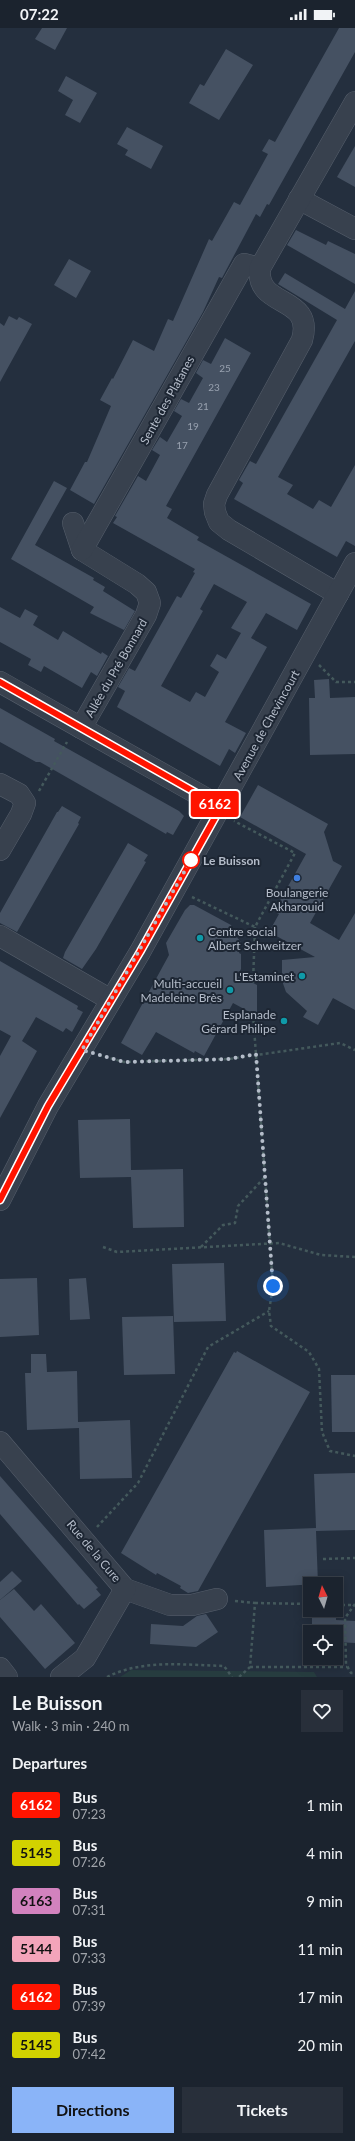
<!DOCTYPE html>
<html lang="en">
<head>
<meta charset="utf-8">
<style>
	body { margin:0; font-family:Lato,sans-serif; background:#282f3a; color:#f1f3f6; height:100vh; display:flex; flex-direction:column; font-size:15px; white-space:nowrap }
	* { box-sizing:border-box; margin:0 }
	p { font-size:13px; color:#a0a4aa }
	.icon { flex:none; width:22px; height:22px; fill:none; stroke:currentColor; stroke-width:2; stroke-linecap:round; stroke-linejoin:round }
	.map { position:relative; height:1649px; overflow:hidden }
	.details { display:flex; flex-direction:column; background:#1b232e; flex:1 }
	.details>* { flex:none }
	.badge { padding:0 8px; border-radius:3px; font-size:14px; line-height:26px }
	.needle { width:26px; rotate:355deg }
	.tools { position:absolute; left:303px; top:1549px; display:grid; gap:8px }
	.tools a { display:grid; place-items:center; width:40px; height:40px; border-radius:0px; background:#1b232e; box-shadow:0 2px 10px #0003,0 0 0 1px #39404a; font-size:20px }
	.you { position:absolute; width:20px; height:20px; margin:-10px; border:3px solid #fff; border-radius:50%; background:#1a73e8; box-shadow:0 0 0 6px #1a73e833 }
	.map>.badge { position:absolute; translate:-50% -50%; box-shadow:0 0 0 2px #fff }
	h2 { padding:0 12px; font-size:15px; line-height:36px }
	.round { display:grid; place-items:center; flex:none; width:42px; height:42px; border-radius:0px; background:#282f3a }
	.summary { display:flex; align-items:center; justify-content:space-between; height:68px; padding:0 12px }
	h1 { font-size:19px; font-weight:700; line-height:30px }
	.action { display:flex; gap:8px; margin-top:auto; padding:8px 12px }
	.action a { flex:1; height:46px; border-radius:0px; background:#8ab4f8; color:#111; font-size:16px; font-weight:700; line-height:46px; text-align:center }
	.action a+a { background:#282f3a; color:#f1f3f6 }
	ul { padding:0; list-style:none }
	li { display:flex; align-items:center; gap:12px; height:48px; padding:0 12px }
	li div { flex:1 }
	li b { display:block; font-size:15px }
	li em { font-style:normal }
	li .badge { min-width:44px; font-weight:700; text-align:center }
	.status { display:flex; justify-content:space-between; align-items:center; height:28px; padding:0 20px; background:#1b232e; direction:ltr }
	.status svg { height:11px; fill:currentColor }
	.map>svg:first-child { display:block }
</style>
</head>
<body>
<div class="status"><b>07:22</b><svg viewBox="0 0 49 12"><path d="M0 12V9h3v3zM5 12V6h3v6zM10 12V3h3v9zM15 12V0h3v12zM26 1h20v11H26zM47 4h2v5h-2z"/></svg></div>
<div class="map">
<svg width="355" height="1649" viewBox="0 0 355 1649">
	<rect width="100%" height="100%" fill="#242f3e"/>
	<polygon fill="#263c3f" points="131,1642 314,1644 317,1649 120,1649"/>
	<g fill="#455162" fill-rule="evenodd">
		<polygon points="42,0 67,0 55,22 35,11"/>
		<polygon points="339,0 355,0 355,24 269,177 267,176 260,189 256,186 222,250 219,249 203,284 94,476 70,462 85,434 87,434 111,378 100,372 112,350 113,351 133,312 154,323 168,291 173,293 209,211 212,213 234,174 240,177 268,126 262,123 269,111 275,114"/>
		<polygon points="226,21 253,37 219,92 189,75 200,56 204,58"/>
		<polygon points="66,48 97,65 80,95 65,87 73,72 58,63"/>
		<polygon points="127,99 163,118 151,141 125,127 128,122 117,116"/>
		<polygon points="355,118 355,159 337,149"/>
		<polygon points="296,202 326,217 328,213 355,226 355,256 287,217"/>
		<polygon points="69,231 91,243 76,270 54,257"/>
		<polygon points="285,245 345,281 355,263 355,313 278,449 293,457 287,466 313,481 319,472 331,479 355,437 355,518 346,513 337,529 234,471 243,455 239,452 250,433 256,436 337,292 278,256"/>
		<polygon points="9,288 17,292 19,289 32,296 0,354 0,295 4,298"/>
		<path d="M225,310l26,15 -85,153 6,3 -5,9 32,19 -2,3 114,64 -14,26 -31,-17 -15,25 16,9 -42,75 21,11 -11,20 -6,-4 -9,17 -103,-59 8,-16 -7,-4 11,-19 6,3 42,-75 4,2 14,-25 -2,-1 2,-3 -82,-46 4,-6 -2,-1 23,-40 8,5 14,-26 -8,-5 8,-13 7,5 15,-26 -8,-5 7,-12 8,4 14,-25 -7,-5 7,-13 8,4zM214,556l33,18 -16,26 10,5 -15,26 -9,-5 -7,12 9,6 -14,25 -9,-5 -6,10 -29,-16 42,-75 -3,-2z"/>
		<polygon points="54,453 67,460 35,517 94,550 93,552 105,559 103,563 135,583 124,602 90,585 94,579 11,531"/>
		<polygon points="0,579 20,590 25,581 38,588 33,597 58,612 63,603 101,626 102,624 108,628 97,648 91,644 82,660 44,638 41,644 28,637 31,631 0,614"/>
		<polygon points="329,651 330,670 355,669 355,726 310,727 309,670 315,670 314,652"/>
		<polygon points="0,680 55,711 54,713 179,783 184,788 173,807 167,804 166,806 40,734 36,734 0,714"/>
		<polygon points="258,757 328,796 324,804 333,833 342,838 310,895 339,912 355,885 355,982 333,970 318,997 303,989 307,983 286,964 280,947 282,947 282,932 315,929 269,904 279,886 277,885 280,880 277,878 306,826 240,789"/>
		<polygon points="62,778 81,789 78,795 79,796 17,904 0,895 0,885 57,784 58,784"/>
		<polygon points="128,815 148,827 144,833 146,834 96,921 82,941 63,930 65,924"/>
		<polygon points="190,877 194,877 231,897 234,906 241,914 239,925 241,926 241,941 238,947 241,949 241,955 244,950 257,957 257,988 233,975 204,1028 195,1023 194,1025 156,1004 142,1027 121,1015 169,927 166,915 185,882"/>
		<polygon points="0,933 78,978 77,981 83,984 72,1004 66,1000 63,1004 36,989 22,1013 37,1023 0,1090 0,1028 11,1008 0,1002"/>
		<polygon points="130,1091 131,1142 183,1141 184,1199 133,1200 131,1149 80,1150 78,1092"/>
		<polygon points="224,1235 226,1293 174,1294 172,1236"/>
		<polygon points="37,1250 39,1307 0,1309 0,1251"/>
		<polygon points="86,1250 90,1291 70,1292 69,1251"/>
		<polygon points="173,1288 175,1346 124,1347 122,1289"/>
		<polygon points="237,1323 310,1364 198,1563 188,1565 180,1560 181,1558 157,1545 156,1547 121,1525 234,1324 236,1325"/>
		<polygon points="31,1326 46,1326 47,1344 77,1343 78,1394 130,1392 132,1450 80,1451 79,1400 27,1402 25,1345 31,1345"/>
		<polygon points="331,1347 355,1347 355,1404 332,1404"/>
		<polygon points="355,1445 355,1502 316,1503 318,1556 266,1559 264,1502 316,1500 314,1446"/>
		<polygon points="0,1448 98,1560 96,1561 101,1567 84,1581 79,1576 78,1577 0,1486"/>
		<polygon points="12,1543 22,1553 0,1572 0,1554"/>
		<polygon points="14,1561 34,1583 41,1576 75,1615 45,1641 0,1589 0,1572"/>
		<polygon points="312,1584 336,1584 336,1592 355,1593 355,1615 336,1614 336,1604 312,1604"/>
		<polygon points="206,1586 218,1604 196,1619 150,1616 151,1596 183,1598 197,1588"/>
	</g>
	<g fill="none" stroke-linecap="round" stroke-linejoin="round">
		<g stroke="#565f6c" stroke-width="22">
			<g id="minor">
				<polyline points="299,171 355,201"/>
				<polyline points="73,495 82,522 137,556 146,564 150,575 146,587 81,700"/>
				<polyline points="82,522 244,236 260,240"/>
				<path d="M338,566l-109,-64 -10,-8 -4,-10 -1,-8 3,-9 85,-155c13,-46 -47,-31 -42,-72l95,-166"/>
				<polyline points="0,654 221,779"/>
				<polyline points="0,756 19,766 25,775 21,786 0,822"/>
				<polyline points="0,908 111,972"/>
				<polyline points="0,1172 48,1078 140,924 355,535"/>
				<polyline points="0,1414 125,1561 170,1577 192,1577 217,1571"/>
				<polyline points="0,1640 7,1649"/>
				<polyline points="61,1649 85,1630 125,1561"/>
			</g>
		</g>
		<g stroke="#44595c" stroke-width="2.5" stroke-dasharray="3 3" stroke-linecap="butt">
			<polyline points="319,637 336,654 355,654"/>
			<polyline points="39,763 67,714"/>
			<polyline points="192,869 255,899 295,825 234,793"/>
			<polyline points="253,955 255,899"/>
			<polyline points="253,986 273,1258 269,1283 271,1298 309,1324 319,1341 322,1404 330,1423 355,1428"/>
			<polyline points="99,1027 124,1034 229,1031 340,1015 355,1022"/>
			<polyline points="103,1219 117,1224 279,1215 321,1227 355,1229"/>
			<polyline points="201,1219 223,1197 235,1195 238,1178 264,1150"/>
			<polyline points="97,1499 138,1455 208,1319 269,1283"/>
			<polyline points="323,1531 355,1530"/>
			<polyline points="235,1573 255,1575 250,1639 239,1649"/>
			<polyline points="255,1575 310,1576"/>
			<polyline points="355,1576 345,1590 346,1636 351,1645 355,1645"/>
			<polyline points="336,1577 353,1577"/>
			<polyline points="250,1639 347,1639"/>
			<path d="M107,1649c36,-18 78,-12 117,-11l8,11"/>
		</g>
		<use href="#minor" stroke="#38414e" stroke-width="21"/>
	</g>
	<g fill="none" stroke-linecap="round" stroke-linejoin="round">
		<g stroke="#fff" stroke-width="9">
			<polyline id="line" points="0,654 221,779 140,924 48,1078 0,1172"/>
		</g>
		<use href="#line" stroke="#ff1400" stroke-width="6"/>
		<polyline stroke="#b4bcc9" stroke-width="4" stroke-dasharray="0 7.2" points="191,832 82,1022 124,1034 229,1031 256,1026 273,1258"/>
	</g>
	<circle fill="#fff" stroke="#ff1400" stroke-width="2" cx="191" cy="832" r="8"/>
	<circle fill="#3f7fe0" stroke="#1d2633" stroke-width="1.5" cx="297" cy="850" r="4"/>
	<g fill="#0f9aa8" stroke="#1d2633" stroke-width="1.5">
		<circle cx="200" cy="910" r="4"/>
		<circle cx="302" cy="948" r="4"/>
		<circle cx="230" cy="962" r="4"/>
		<circle cx="284" cy="993" r="4"/>
	</g>
	<g text-anchor="middle" dominant-baseline="central" stroke-width="4" stroke-linejoin="round" paint-order="stroke">
		<g font-size="10" fill="#98a1af">
			<text x="225" y="340">25</text>
			<text x="214" y="359">23</text>
			<text x="203" y="378">21</text>
			<text x="193" y="398">19</text>
			<text x="182" y="417">17</text>
		</g>
		<g font-size="12" fill="#b4bcc9" stroke="#1d2633">
			<text transform="translate(167 372) rotate(-61)">Sente des Platanes</text>
			<text transform="translate(116 640) rotate(-60)">Allée du Pré Bonnard</text>
			<text transform="translate(266 697) rotate(-61)">Avenue de Chevincourt</text>
			<text transform="translate(94 1523) rotate(50)">Rue de la Cure</text>
		</g>
		<g font-size="12" font-weight="bold" fill="#b4bcc9" stroke="#1d2633" text-anchor="start">
			<text x="203" y="832">Le Buisson</text>
		</g>
		<g font-size="12" fill="#b4bcc9" stroke="#1d2633" text-anchor="end">
			<text x="297" y="864" text-anchor="middle">Boulangerie<tspan x="297" dy="14">Akharouid</tspan></text>
			<text x="208" y="903" text-anchor="start">Centre social<tspan x="208" dy="14">Albert Schweitzer</tspan></text>
			<text x="294" y="948">L'Estaminet</text>
			<text x="222" y="955">Multi-accueil<tspan x="222" dy="14">Madeleine Brès</tspan></text>
			<text x="276" y="986">Esplanade<tspan x="276" dy="14">Gérard Philipe</tspan></text>
		</g>
	</g>
</svg>
<div class="tools">
<a><svg class="needle" viewBox="-14 -14 28 28"><path d="M0-13l5 13h-10z" fill="#e53935"/><path d="M0 13l5-13h-10z" fill="#a0a4aa"/></svg></a>
<a><svg class="icon" aria-label="locate" viewBox="0 0 24 24"><circle cx="12" cy="12" r="6"/><path d="M12 2v4M12 18v4M2 12h4M18 12h4"/></svg></a>
</div>
<div class="you" style="left:273px;top:1258px"></div>
<b class="badge" style="left:215px;top:776px;background:#ff1400;color:#fff">6162</b>
</div>
<section class="details">
<div class="summary"><div><h1>Le Buisson</h1><p>Walk · 3 min · 240 m</p></div><a class="round"><svg class="icon" aria-label="heart" viewBox="0 0 24 24"><path d="M12 20l-8-8c-3-5 5-10 8-4 3-6 11-1 8 4z"/></svg></a></div>
<h2>Departures</h2>
<ul>
<li><span class="badge" style="background:#ff1400;color:#fff">6162</span><div><b>Bus</b><p>07:23</p></div><em>1 min</em></li>
<li><span class="badge" style="background:#d2d200;color:#111">5145</span><div><b>Bus</b><p>07:26</p></div><em>4 min</em></li>
<li><span class="badge" style="background:#d282be;color:#111">6163</span><div><b>Bus</b><p>07:31</p></div><em>9 min</em></li>
<li><span class="badge" style="background:#f3a4ba;color:#111">5144</span><div><b>Bus</b><p>07:33</p></div><em>11 min</em></li>
<li><span class="badge" style="background:#ff1400;color:#fff">6162</span><div><b>Bus</b><p>07:39</p></div><em>17 min</em></li>
<li><span class="badge" style="background:#d2d200;color:#111">5145</span><div><b>Bus</b><p>07:42</p></div><em>20 min</em></li>
</ul>
<div class="action"><a>Directions</a><a>Tickets</a></div>
</section>
</body>
</html>
